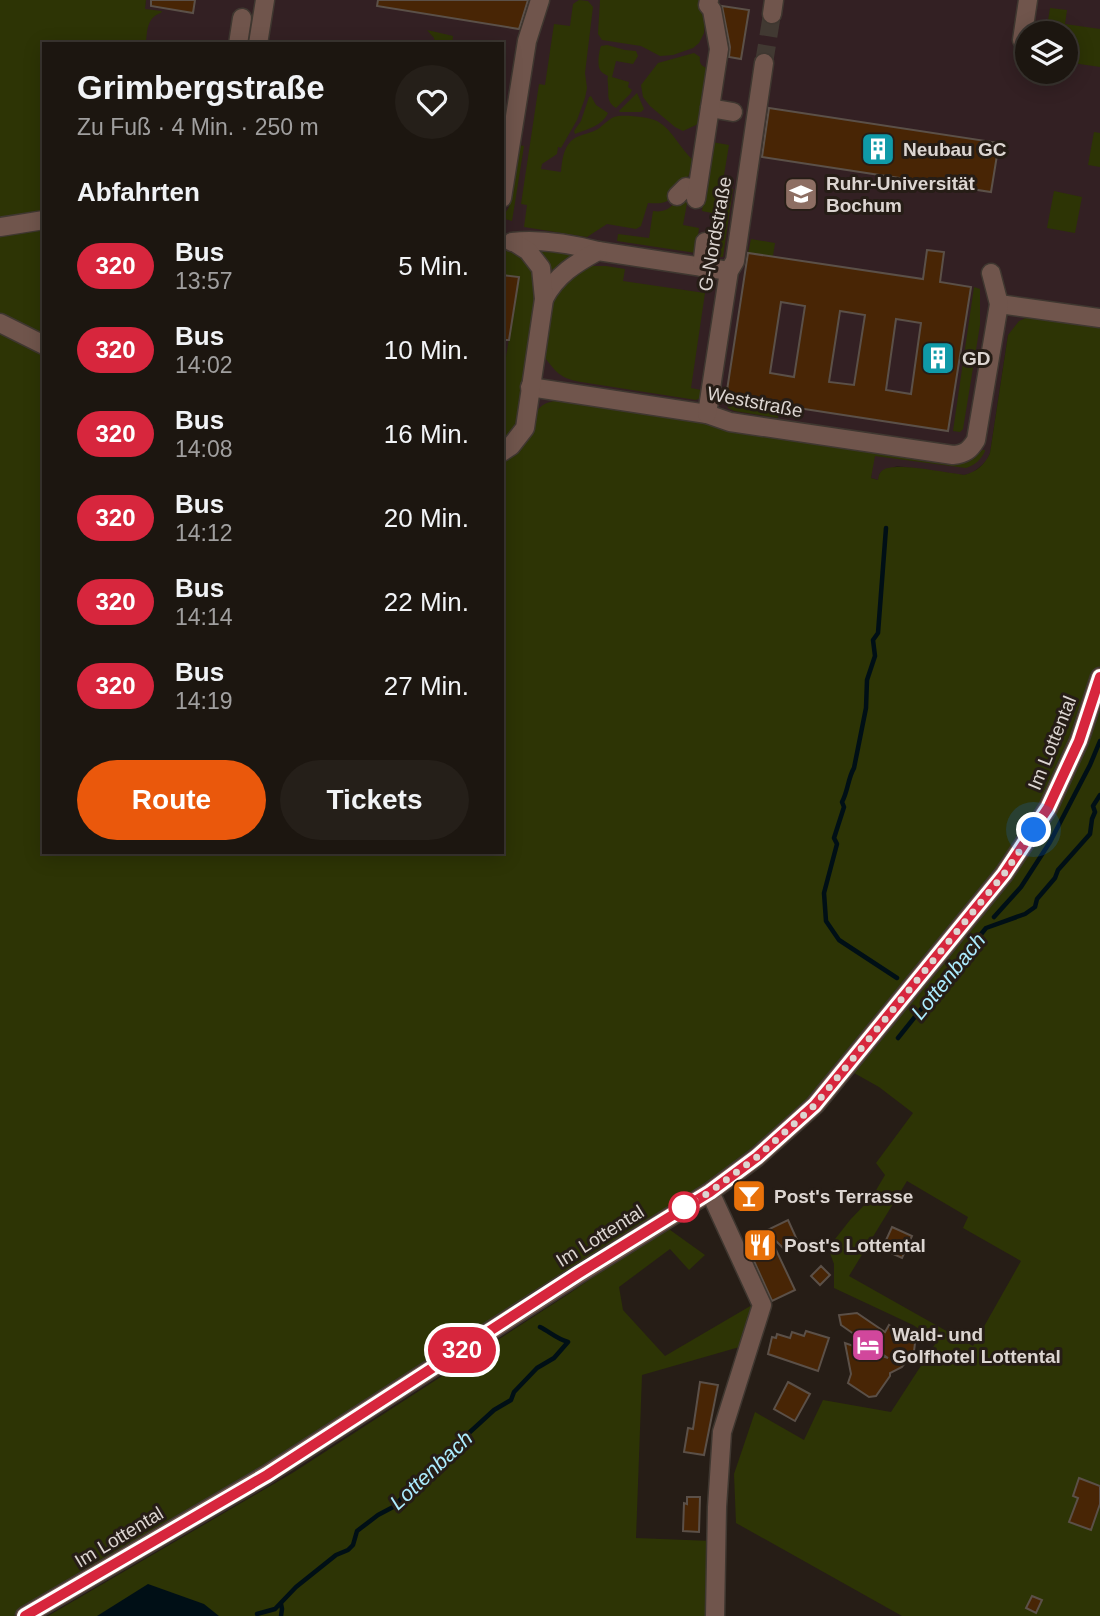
<!DOCTYPE html>
<html lang="de">
<head>
<meta charset="utf-8">
<style>
	body { margin:0; font-family:Helvetica,sans-serif; background:#251f19; color:#f1f3f6; height:100vh; display:flex; flex-direction:column; font-size:26px; white-space:nowrap }
	* { box-sizing:border-box; margin:0 }
	p { font-size:23px; color:#a09f9f }
	.icon { flex:none; width:38px; height:38px; fill:none; stroke:currentColor; stroke-width:2; stroke-linecap:round; stroke-linejoin:round }
	.map { position:relative; flex:1; overflow:hidden }
	.sheet { position:absolute; left:42px; top:42px; width:462px; height:812px; display:flex; flex-direction:column; background:#1c1610; border-radius:0px; box-shadow:0 4px 18px #0003,0 0 0 2px #3a3530 }
	.sheet>* { flex:none }
	.badge { padding:0 14px; border-radius:23px; font-size:24px; line-height:46px }
	.tools { position:absolute; left:1015px; top:21px; display:grid; gap:14px }
	.tools a { display:grid; place-items:center; width:63px; height:63px; border-radius:50%; background:#1c1610; box-shadow:0 4px 18px #0003,0 0 0 2px #3a3530; font-size:35px }
	.you { position:absolute; width:35px; height:35px; margin:-18px; border:5px solid #fff; border-radius:50%; background:#1a73e8; box-shadow:0 0 0 10px #1a73e833 }
	.map>.badge { position:absolute; translate:-50% -50%; box-shadow:0 0 0 4px #fff }
	h2 { padding:0 35px; font-size:26px; line-height:63px }
	.round { display:grid; place-items:center; flex:none; width:74px; height:74px; border-radius:37px; background:#251f19 }
	.summary { display:flex; align-items:center; justify-content:space-between; height:119px; padding:0 35px }
	h1 { font-size:33px; font-weight:700; line-height:52px }
	.button { display:flex; gap:14px; margin-top:auto; padding:14px 35px }
	.button a { flex:1; height:80px; border-radius:42px; background:#ea580c; color:#fff; font-size:28px; font-weight:700; line-height:80px; text-align:center }
	.button a+a { background:#251f19; color:#f1f3f6 }
	ul { padding:0; list-style:none }
	li { display:flex; align-items:center; gap:21px; height:84px; padding:0 35px }
	li div { flex:1 }
	li b { display:block; font-size:26px }
	li em { font-style:normal }
	li .badge { min-width:77px; font-weight:700; text-align:center }
	.map>svg:first-child { display:block }
</style>
</head>
<body>
<div class="map">
<svg width="1100" height="1616" viewBox="0 0 1100 1616">
	<rect width="100%" height="100%" fill="#261d16"/>
	<path fill="#332023" fill-rule="evenodd" d="M146,0h954v328l-33,-5 -27,-6 -32,18 -18,118 -3,7 -5,5 -10,8 -8,2 -67,-9 -17,7 -2,7 -7,-2 3,-23 -347,-16 -12,15 -13,8v-418h-363zM1027,33h39v39h-39z"/>
	<g fill="#2d3405" fill-rule="evenodd">
		<path d="M0,0h146l-1,9 17,2 -1,2c-14,4 -14,18 -15,31h-102v808h458v-390c10,-6 20,-13 25,-24 3,-7 4,-15 7,-22 8,-17 24,-16 39,-15l347,57 43,5c9,-1 13,-6 19,-13h3v1c-4,9 -10,14 -19,17l-91,-12 -4,22 7,2c1,-5 1,-7 5,-10 12,-8 64,3 81,5 12,-3 21,-10 26,-22l18,-118 11,-14 11,-5 70,12v1288h-198l-166,-93 -2,-49 21,-62 49,28 19,-40 68,12 46,-71 -24,-16 -79,-37v-24l-6,-16 22,-28 22,-23 13,-22 -9,-12 37,-50 -34,-26 -25,-14 25,-35 -70,66 -104,80 -459,296 -232,136h-14zM907,1181l61,36 -5,11 58,33 -48,85 -124,-70z"/>
		<path d="M579,0l9,1 5,6 -8,66 2,15 -2,10 -8,22 -16,28 -3,-1 -1,7 -15,10 -1,5 20,3c1,-11 2,-23 10,-31 6,-6 17,-7 25,-11 6,-3 11,-10 18,-13 8,-3 35,0 43,4 16,9 23,28 37,40 -4,14 -14,35 -29,41 -5,2 -12,1 -17,1l-7,23 -5,3 -29,-5 -20,13 -63,-10 3,-22 -6,-1 18,-120 6,1 9,-61 16,2 3,-22z"/>
		<polygon points="600,0 702,0 700,10 705,21 704,33 699,43 693,48 673,55 660,56 641,46 602,40 598,34"/>
		<polygon points="1050,8 1067,10 1065,24 1100,29 1100,67 1066,62 1066,33 1046,33"/>
		<polygon points="427,30 453,36 452,44 435,44 434,38"/>
		<path d="M607,45l18,5 11,1 2,5 -5,8 -17,-3 -4,16 17,5 -1,5 4,3 -2,4 -14,14c-10,-7 -7,-12 -8,-22 0,-4 -1,-7 0,-10 -3,-2 -6,-3 -8,-6 -3,-6 -1,-19 1,-24z"/>
		<path d="M694,53l6,4c-1,6 1,9 7,11l-8,54 -3,3 -13,6 -8,-4 -25,-21 -7,-9 -2,-12 17,-22z"/>
		<polygon points="637,93 644,109 641,112 620,112 619,111"/>
		<path d="M591,96l5,9 12,8c-6,13 -20,16 -33,21l-1,-3 7,-10 8,-24z"/>
		<polygon points="1094,132 1100,133 1100,167 1088,165"/>
		<polygon points="712,142 729,145 722,187 733,189 723,257 711,256 717,214 702,211"/>
		<polygon points="519,145 524,146 512,221 502,218 509,207"/>
		<polygon points="1054,191 1082,197 1075,233 1047,228"/>
		<path d="M679,196l9,2 -5,27 16,3 -3,25 -79,-12 1,-7 31,4 4,-27c14,2 19,-4 26,-15z"/>
		<polygon points="751,239 775,243 773,256 748,253"/>
		<polygon points="537,247 579,254 555,270 550,269 544,262"/>
		<polygon points="502,249 516,252 533,267 538,283 518,419 514,428 502,443 502,381 519,278 502,275"/>
		<path d="M588,266h18l19,3 -2,12 82,12 -14,95 15,3 -4,6 -6,3 -115,-18c-22,-4 -25,-10 -38,-27l12,-63 18,-17z"/>
		<polygon points="974,287 980,289 980,325 963,429 960,432 953,431"/>
		<polygon points="726,397 780,405 778,418 734,411 728,408"/>
		<polygon points="666,1227 705,1255 689,1270 670,1249 619,1287 623,1310 665,1356 752,1305 743,1346 642,1375 636,1538 712,1541 707,1616 48,1616 294,1472 570,1293"/>
	</g>
	<polygon fill="#000f16" points="148,1584 204,1604 219,1616 97,1616"/>
	<g fill="none" stroke-linecap="round" stroke-linejoin="round">
		<g stroke="#000f16" stroke-width="4.5">
			<path d="M886,528l-8,105 -5,7 2,16 -8,24 -1,28 -12,60c-6,10 -6,23 -12,34l2,5 -10,31 3,6 -13,49 2,28 13,19 58,38"/>
			<polyline points="994,917 1021,887 1050,842 1090,765 1100,741"/>
			<polyline points="898,1038 986,928 1025,914 1035,907 1037,899 1055,878 1058,870 1090,834 1092,819 1095,812 1093,806 1100,795"/>
			<polyline points="281,1604 282,1609 281,1616"/>
			<path d="M257,1614l18,-5 21,-22 40,-32 12,-5 5,-5 4,-14 21,-16 17,-9 26,-31 30,-20 7,-12 36,-33 17,-10 3,-8 23,-24 17,-10 14,-16c-11,-3 -18,-10 -28,-15"/>
		</g>
	</g>
	<g fill="#482505" stroke="#5b5048" stroke-width="2" fill-rule="evenodd">
		<polygon points="151,0 195,0 193,13 151,6"/>
		<polygon points="378,0 528,0 519,29 377,6"/>
		<polygon points="722,6 749,10 741,59 729,57 730,47"/>
		<polygon points="769,108 999,143 991,192 762,157"/>
		<path d="M927,250l17,2 -4,30 31,5 -23,144 -222,-34 22,-144 175,26zM781,302l24,4 -11,71 -24,-4zM840,311l25,4 -11,70 -25,-3zM896,319l25,4 -10,71 -25,-4z"/>
		<polygon points="502,275 519,277 509,340 502,340"/>
		<polygon points="788,1220 798,1242 784,1249 768,1233 795,1290 772,1301 745,1241"/>
		<polygon points="892,1227 912,1236 902,1258 882,1249"/>
		<polygon points="821,1266 830,1275 820,1285 811,1276"/>
		<polygon points="857,1313 885,1332 889,1325 915,1343 914,1351 902,1367 890,1373 890,1376 876,1396 869,1397 848,1383 851,1374 845,1343 888,1358 841,1325 839,1315"/>
		<polygon points="806,1331 829,1338 818,1371 768,1354 772,1337 776,1338 777,1334 790,1338 792,1332 804,1336"/>
		<polygon points="700,1382 718,1385 704,1455 684,1452 688,1428 693,1429"/>
		<polygon points="788,1382 810,1394 795,1421 774,1409"/>
		<polygon points="1079,1478 1100,1486 1100,1504 1091,1530 1069,1522 1078,1498 1073,1496"/>
		<polygon points="687,1497 700,1497 699,1532 683,1531 684,1503 687,1504"/>
		<polygon points="1032,1596 1042,1600 1036,1613 1026,1608"/>
	</g>
	<g fill="none" stroke-linecap="round" stroke-linejoin="round">
		<polyline stroke="#413932" stroke-width="18" stroke-dasharray="18 9" stroke-linecap="butt" points="764,63 772,14"/>
		<g stroke="#3f3730" stroke-width="21">
			<g id="minor">
				<polyline points="772,14 774,0"/>
				<polyline points="1022,40 1028,0"/>
				<polyline points="238,44 242,18"/>
				<polyline points="258,44 265,0"/>
				<polyline points="710,108 733,112"/>
				<polyline points="677,196 686,187 697,189"/>
				<polyline points="502,198 527,41 540,0"/>
				<polyline points="696,199 719,49 712,10 708,5 709,0"/>
				<polyline points="0,227 44,220"/>
				<path d="M512,242c27,-3 59,2 86,9l131,20"/>
				<polyline points="702,267 705,242"/>
				<path d="M544,299c12,-24 32,-36 54,-48"/>
				<polyline points="999,304 1100,318"/>
				<polyline points="0,323 44,345"/>
				<path d="M530,387l177,27 23,8 223,33c12,-1 17,-5 23,-15l23,-136 -8,-31"/>
				<polyline points="707,414 729,271 735,261 764,63"/>
				<polyline points="502,452 511,446 525,428 544,299 541,268 528,251 514,242"/>
				<polyline points="710,1192 762,1305 722,1432 717,1507 715,1616"/>
				<polyline points="25,1616 266,1475 579,1274 710,1192 757,1157 815,1105 1004,874 1048,808 1079,741 1100,677"/>
			</g>
		</g>
		<use href="#minor" stroke="#70554c" stroke-width="18"/>
	</g>
	<g fill="none" stroke-linecap="round" stroke-linejoin="round">
		<g stroke="#fff" stroke-width="16">
			<polyline id="line" points="25,1616 267,1475 579,1273 710,1192 757,1157 815,1105 1004,874 1048,808 1079,741 1100,677"/>
		</g>
		<use href="#line" stroke="#d7263d" stroke-width="10"/>
		<polyline stroke="#dcd5d1" stroke-width="7" stroke-dasharray="0 12.6" points="684,1207 710,1192 757,1157 815,1105 1004,874 1034,830"/>
	</g>
	<defs>
		<g id="building-square" transform="scale(1.75)"><rect x="-9" y="-9" width="18" height="18" rx="4" fill="#0f9aa8" stroke="#261d16"/><path d="M-4-6H4V6H1V3H-1V6H-4ZM-2.5-4.3h1.7v1.8h-1.7ZM.8-4.3h1.7v1.8H.8ZM-2.5-1h1.7V.8h-1.7ZM.8-1h1.7V.8H.8Z" fill="#fff"/></g>
		<g id="university-square" transform="scale(1.75)"><rect x="-9" y="-9" width="18" height="18" rx="4" fill="#8d6e63" stroke="#261d16"/><path d="M0-5L7-2L0 1L-7-2ZM-4 1L0 2.5L4 1V4Q0 6-4 4Z" fill="#fff"/></g>
		<g id="bar-square" transform="scale(1.75)"><rect x="-9" y="-9" width="18" height="18" rx="4" fill="#e8710a" stroke="#261d16"/><path d="M-6-5H6L.8 .8V4.5H3.5V6h-7V4.5H-.8V.8Z" fill="#fff"/></g>
		<g id="restaurant-square" transform="scale(1.75)"><rect x="-9" y="-9" width="18" height="18" rx="4" fill="#e8710a" stroke="#261d16"/><path d="M-5-6h1v4h1v-4h1v4h1v-4h1v5L-1.5 .5V6h-2V.5L-5-1ZM5-6V6H3V1.5H1.5Q1.5-4 5-6Z" fill="#fff"/></g>
		<g id="hotel-square" transform="scale(1.75)"><rect x="-9" y="-9" width="18" height="18" rx="4" fill="#d1479c" stroke="#261d16"/><path d="M-6-4.5h1.5V1H6V5H4.5V3h-9V5H-6ZM-4 0a1.8 1.8 0 1 1 3.6 0ZM.5 0V-2.5h3Q6-2.5 6 0Z" fill="#fff"/></g>
	</defs>
	<g fill-rule="evenodd">
		<use href="#building-square" x="878" y="149"/>
		<use href="#university-square" x="801" y="194"/>
		<use href="#building-square" x="938" y="358"/>
		<use href="#bar-square" x="749" y="1196"/>
		<use href="#restaurant-square" x="760" y="1245"/>
		<use href="#hotel-square" x="868" y="1345"/>
	</g>
	<circle fill="#fff" stroke="#d7263d" stroke-width="3.5" cx="684" cy="1207" r="14"/>
	<g text-anchor="middle" dominant-baseline="central" stroke-width="6" stroke-linejoin="round" paint-order="stroke">
		<g font-size="19" font-weight="bold" fill="#dcd5d1" stroke="#261d16" text-anchor="start">
			<text x="903" y="149">Neubau GC</text>
			<text x="826" y="183">Ruhr-Universität<tspan x="826" dy="22">Bochum</tspan></text>
			<text x="962" y="358">GD</text>
			<text x="774" y="1196">Post's Terrasse</text>
			<text x="784" y="1245">Post's Lottental</text>
			<text x="892" y="1334">Wald- und<tspan x="892" dy="22">Golfhotel Lottental</tspan></text>
		</g>
		<g font-size="19" fill="#dcd5d1" stroke="#261d16">
			<text transform="translate(715 234) rotate(-80)">G-Nordstraße</text>
			<text transform="translate(755 402) rotate(11)">Weststraße</text>
			<text transform="translate(1052 743) rotate(-68)">Im Lottental</text>
			<text transform="translate(600 1236) rotate(-32)">Im Lottental</text>
			<text transform="translate(119 1537) rotate(-31)">Im Lottental</text>
		</g>
		<g font-size="21" font-style="italic" fill="#acecff" stroke="#261d16">
			<text transform="translate(948 976) rotate(-51)">Lottenbach</text>
			<text transform="translate(431 1470) rotate(-43)">Lottenbach</text>
		</g>
	</g>
</svg>
<div class="tools">
<a><svg class="icon" aria-label="layers" viewBox="0 0 24 24"><path d="M12 4l9 5-9 5-9-5zM3 14l9 5 9-5"/></svg></a>
</div>
<div class="you" style="left:1034px;top:830px"></div>
<b class="badge" style="left:462px;top:1350px;background:#d7263d;color:#fff">320</b>
<section class="sheet">
<div class="summary"><div><h1>Grimbergstraße</h1><p>Zu Fuß · 4 Min. · 250 m</p></div><a class="round"><svg class="icon" aria-label="heart" viewBox="0 0 24 24"><path d="M12 20l-8-8c-3-5 5-10 8-4 3-6 11-1 8 4z"/></svg></a></div>
<h2>Abfahrten</h2>
<ul>
<li><span class="badge" style="background:#d7263d;color:#fff">320</span><div><b>Bus</b><p>13:57</p></div><em>5 Min.</em></li>
<li><span class="badge" style="background:#d7263d;color:#fff">320</span><div><b>Bus</b><p>14:02</p></div><em>10 Min.</em></li>
<li><span class="badge" style="background:#d7263d;color:#fff">320</span><div><b>Bus</b><p>14:08</p></div><em>16 Min.</em></li>
<li><span class="badge" style="background:#d7263d;color:#fff">320</span><div><b>Bus</b><p>14:12</p></div><em>20 Min.</em></li>
<li><span class="badge" style="background:#d7263d;color:#fff">320</span><div><b>Bus</b><p>14:14</p></div><em>22 Min.</em></li>
<li><span class="badge" style="background:#d7263d;color:#fff">320</span><div><b>Bus</b><p>14:19</p></div><em>27 Min.</em></li>
</ul>
<div class="button"><a>Route</a><a>Tickets</a></div>
</section>
</div>
</body>
</html>
